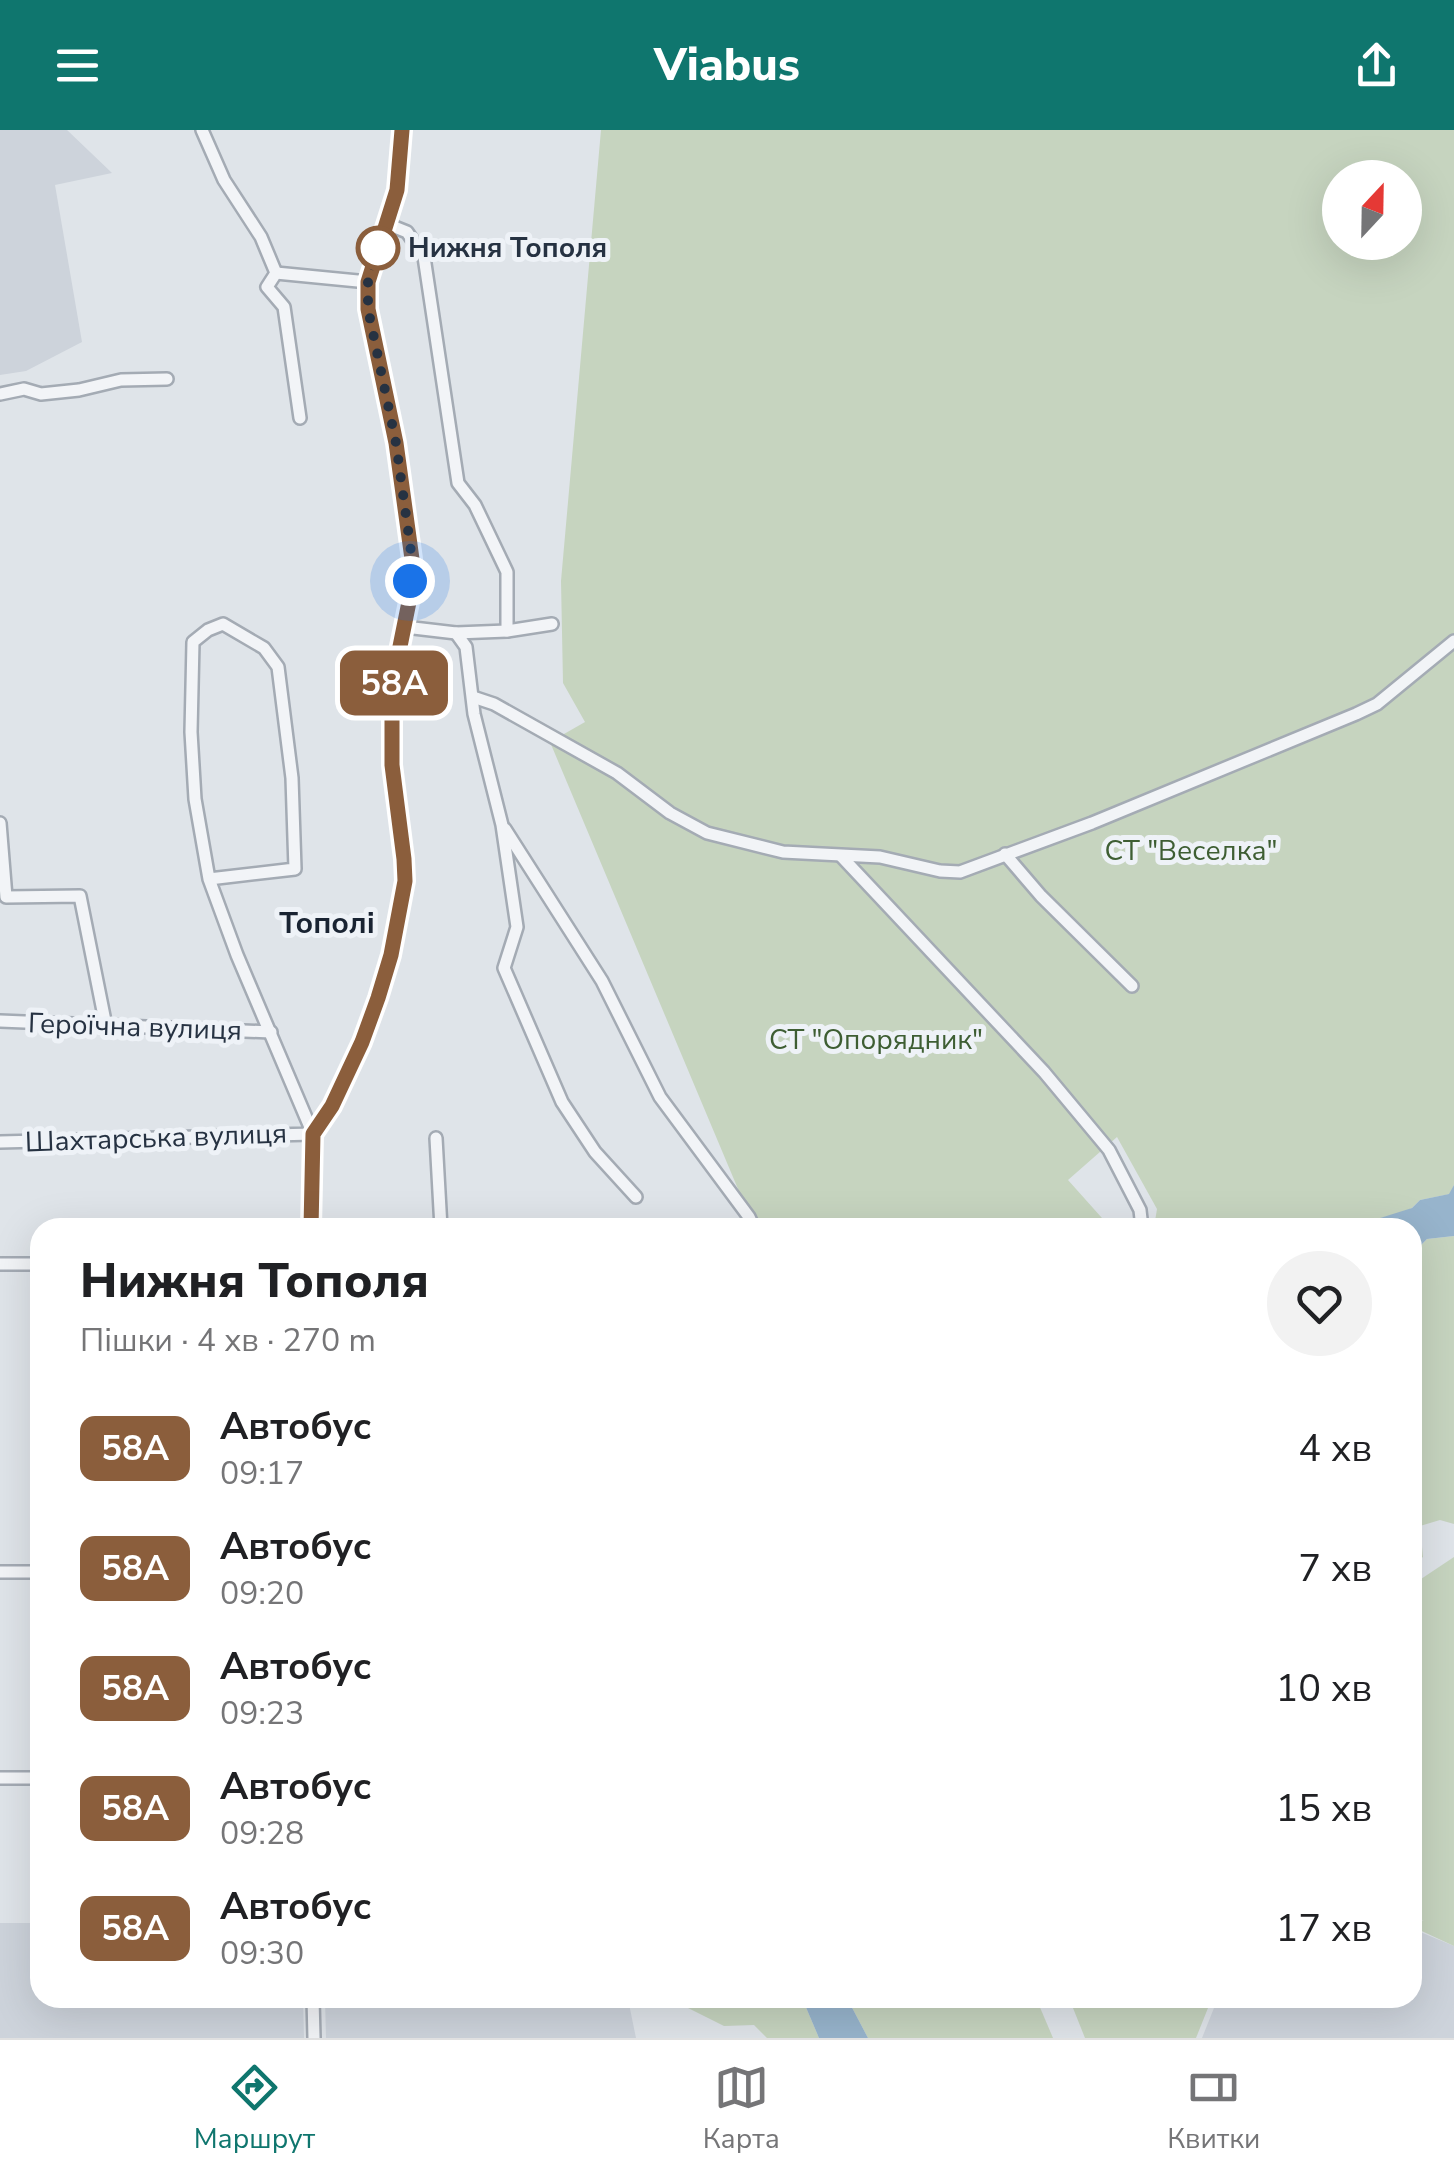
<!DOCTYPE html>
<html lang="uk">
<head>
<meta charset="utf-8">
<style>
	body { margin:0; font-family:"Nunito Sans",sans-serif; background:#f2f2f2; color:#202124; height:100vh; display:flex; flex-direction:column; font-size:38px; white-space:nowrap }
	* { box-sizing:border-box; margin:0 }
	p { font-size:32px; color:#757577 }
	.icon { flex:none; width:55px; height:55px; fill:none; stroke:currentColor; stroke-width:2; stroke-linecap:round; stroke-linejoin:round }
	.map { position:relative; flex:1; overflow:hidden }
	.details { position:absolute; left:30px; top:1088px; width:1392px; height:790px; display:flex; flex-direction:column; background:#fff; border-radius:30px; box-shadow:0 10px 40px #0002 }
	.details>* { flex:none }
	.badge { padding:0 20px; border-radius:15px; font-size:35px; line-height:65px }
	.needle { width:65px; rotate:22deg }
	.controls { position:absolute; left:1322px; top:30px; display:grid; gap:20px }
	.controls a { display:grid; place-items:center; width:100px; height:100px; border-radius:50%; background:#fff; box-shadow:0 10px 40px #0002; font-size:50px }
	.you { position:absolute; width:50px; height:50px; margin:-25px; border:8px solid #fff; border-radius:50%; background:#1a73e8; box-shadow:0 0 0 15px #1a73e833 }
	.map>.badge { position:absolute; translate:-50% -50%; box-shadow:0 0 0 5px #fff }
	.round { display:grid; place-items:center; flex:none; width:105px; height:105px; border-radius:52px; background:#f2f2f2 }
	.overview { display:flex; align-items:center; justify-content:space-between; height:170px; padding:0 50px }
	h1 { font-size:48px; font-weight:800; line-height:75px }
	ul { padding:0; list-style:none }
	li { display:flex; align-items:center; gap:30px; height:120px; padding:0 50px }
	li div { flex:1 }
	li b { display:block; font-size:38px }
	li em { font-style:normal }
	li .badge { min-width:110px; font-weight:700; text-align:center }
	header { display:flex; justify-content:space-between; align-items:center; height:130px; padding:0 50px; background:#0f766e; color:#fff; font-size:45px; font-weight:800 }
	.tabs { display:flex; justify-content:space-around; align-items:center; height:140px; border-top:2px solid #e0e0e0; background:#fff; font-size:28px; color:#757577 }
	.tabs a { display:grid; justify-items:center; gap:5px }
	.tabs .active { color:#0f766e }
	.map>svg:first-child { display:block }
</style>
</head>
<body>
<header><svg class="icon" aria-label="menu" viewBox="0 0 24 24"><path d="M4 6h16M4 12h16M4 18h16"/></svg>Viabus<svg class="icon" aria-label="share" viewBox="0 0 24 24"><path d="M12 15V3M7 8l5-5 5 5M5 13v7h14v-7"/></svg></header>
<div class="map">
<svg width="1454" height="1908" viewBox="0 0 1454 1908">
	<rect width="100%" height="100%" fill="#dfe4e9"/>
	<g fill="#cdd3db">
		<polygon points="0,0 67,0 112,43 55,55 82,212 26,241 0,245"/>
		<polygon points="0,1793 40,1793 40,1868 303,1868 304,1908 0,1908"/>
		<polygon points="1413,1799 1454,1816 1454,1908 1202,1908 1218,1868 1412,1868"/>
		<polygon points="325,1868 636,1868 628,1869 636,1908 326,1908"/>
	</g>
	<g fill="#c6d4bf" fill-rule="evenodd">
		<path d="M601,0h853v1055l-4,9 -30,6 -8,8 -11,5 -24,6 -13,8h-10l-4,-4 -13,5 -183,-1 3,-18 -40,-72 -49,43 42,47h-356l-204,-485 35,-20 -22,-39 -2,-102zM1340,48h65v64h-65z"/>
		<polygon points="1454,1106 1454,1394 1440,1390 1420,1396 1423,1427 1413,1434 1413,1123 1427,1109"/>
		<polygon points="1454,1427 1454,1816 1413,1797 1413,1788 1424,1791 1412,1785 1412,1455"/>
		<polygon points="684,1868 802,1868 819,1908 767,1908 754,1895 724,1896 674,1871"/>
		<polygon points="847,1868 1036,1868 1053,1908 868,1908"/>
		<polygon points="1069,1868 1212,1868 1196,1908 1085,1908"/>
	</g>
	<g fill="#97b4cc">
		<polygon points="1454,1055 1454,1106 1427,1109 1413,1123 1412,1098 1364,1097 1377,1089 1412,1078 1420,1070 1449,1064"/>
		<polygon points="802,1868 847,1868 868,1908 819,1908"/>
	</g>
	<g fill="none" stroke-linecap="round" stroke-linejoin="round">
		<g stroke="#a4abb4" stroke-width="16">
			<g id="minor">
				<polyline points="202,0 224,50 261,107 276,143 267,157 284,177 300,288"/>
				<polyline points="387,94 407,102 424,127 458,353 475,375 507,442 507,501"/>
				<polyline points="276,143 368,152"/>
				<polyline points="0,264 24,259 41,264 79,260 121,250 167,249"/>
				<polyline points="405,497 456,503 507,501 552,494"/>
				<polyline points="456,503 466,517 474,584 502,695 517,797 504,838 562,972 595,1022 636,1067"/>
				<polyline points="473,567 494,574 617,643 670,683 707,703 783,722 880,727 940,741 960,742 1092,693 1356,584 1377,574 1454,511"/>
				<polyline points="0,693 6,767 80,766 106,896"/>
				<polyline points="505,699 602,851 660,967 749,1087 754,1098"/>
				<polyline points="1005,724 1041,766 1132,856"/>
				<polyline points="841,726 1044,942 1109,1020 1140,1080 1142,1098"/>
				<polyline points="0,891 271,902"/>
				<polyline points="436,1008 441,1098"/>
				<polyline points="0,1012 313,1004 237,825 209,749 195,669 191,602 193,512 208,500 223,494 264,518 278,537 292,648 295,739 209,749"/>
				<polyline points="311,1098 313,1004 332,976 362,912 378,868 391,825 405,751 404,729 392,635 392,585 394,546 409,472 412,429 396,313 368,179 368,152 397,60 402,0"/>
				<polyline points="0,1134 40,1134"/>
				<polyline points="0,1442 40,1442"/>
				<polyline points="0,1648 40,1648"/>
				<polyline points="313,1868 314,1908"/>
			</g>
		</g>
		<use href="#minor" stroke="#f2f4f7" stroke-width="11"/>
	</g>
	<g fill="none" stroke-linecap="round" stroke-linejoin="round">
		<g stroke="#fff" stroke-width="22">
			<polyline id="line" points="311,1098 313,1004 332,976 362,912 378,868 391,825 405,751 404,729 392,635 392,586 394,546 409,472 412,429 396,313 368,179 368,152 397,60 402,0"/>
		</g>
		<use href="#line" stroke="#8b5e3c" stroke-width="15"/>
		<polyline stroke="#263242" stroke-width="10" stroke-dasharray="0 18" points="378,118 368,152 368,179 396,313 412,429 410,451"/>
	</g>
	<circle fill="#fff" stroke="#8b5e3c" stroke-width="5" cx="378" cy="118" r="20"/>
	<g text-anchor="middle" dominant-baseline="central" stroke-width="10" stroke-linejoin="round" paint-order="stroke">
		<g font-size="28" font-weight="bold" fill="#263242" stroke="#eef2f7" text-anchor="start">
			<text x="408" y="118">Нижня Тополя</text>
		</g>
		<g font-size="28" fill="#3e5e33" stroke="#eef2f7">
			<text x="1191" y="721">СТ "Веселка"</text>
			<text x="876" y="910">СТ "Опорядник"</text>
		</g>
		<g font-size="28" fill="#263242" stroke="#eef2f7">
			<text transform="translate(135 897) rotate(2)">Героїчна вулиця</text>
			<text transform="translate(156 1008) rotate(-2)">Шахтарська вулиця</text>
		</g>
		<g font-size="30" font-weight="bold" fill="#192332" stroke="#eef2f7">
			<text x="327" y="793">Тополі</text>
		</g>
	</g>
</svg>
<div class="controls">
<a><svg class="needle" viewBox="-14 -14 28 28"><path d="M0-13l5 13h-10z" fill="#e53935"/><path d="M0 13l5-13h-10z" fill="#757577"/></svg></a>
</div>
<div class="you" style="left:410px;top:451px"></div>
<b class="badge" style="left:394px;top:553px;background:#8b5e3c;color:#fff">58А</b>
<section class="details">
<div class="overview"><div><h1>Нижня Тополя</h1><p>Пішки · 4 хв · 270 m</p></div><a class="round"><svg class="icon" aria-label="heart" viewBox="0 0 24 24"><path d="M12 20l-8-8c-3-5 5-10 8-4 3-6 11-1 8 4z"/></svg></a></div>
<ul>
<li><span class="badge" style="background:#8b5e3c;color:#fff">58А</span><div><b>Автобус</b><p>09:17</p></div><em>4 хв</em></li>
<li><span class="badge" style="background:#8b5e3c;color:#fff">58А</span><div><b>Автобус</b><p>09:20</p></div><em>7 хв</em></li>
<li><span class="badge" style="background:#8b5e3c;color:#fff">58А</span><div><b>Автобус</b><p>09:23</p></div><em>10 хв</em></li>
<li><span class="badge" style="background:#8b5e3c;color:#fff">58А</span><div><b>Автобус</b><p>09:28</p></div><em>15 хв</em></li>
<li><span class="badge" style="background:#8b5e3c;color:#fff">58А</span><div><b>Автобус</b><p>09:30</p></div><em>17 хв</em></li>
</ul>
</section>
</div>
<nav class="tabs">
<a class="active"><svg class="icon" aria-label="directions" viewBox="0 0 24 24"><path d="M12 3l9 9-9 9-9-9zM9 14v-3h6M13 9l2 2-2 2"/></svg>Маршрут</a>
<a><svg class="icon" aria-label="map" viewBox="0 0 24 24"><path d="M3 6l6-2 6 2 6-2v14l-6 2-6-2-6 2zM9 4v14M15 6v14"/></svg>Карта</a>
<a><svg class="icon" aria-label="tickets" viewBox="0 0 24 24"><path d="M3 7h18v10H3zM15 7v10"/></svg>Квитки</a>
</nav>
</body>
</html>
